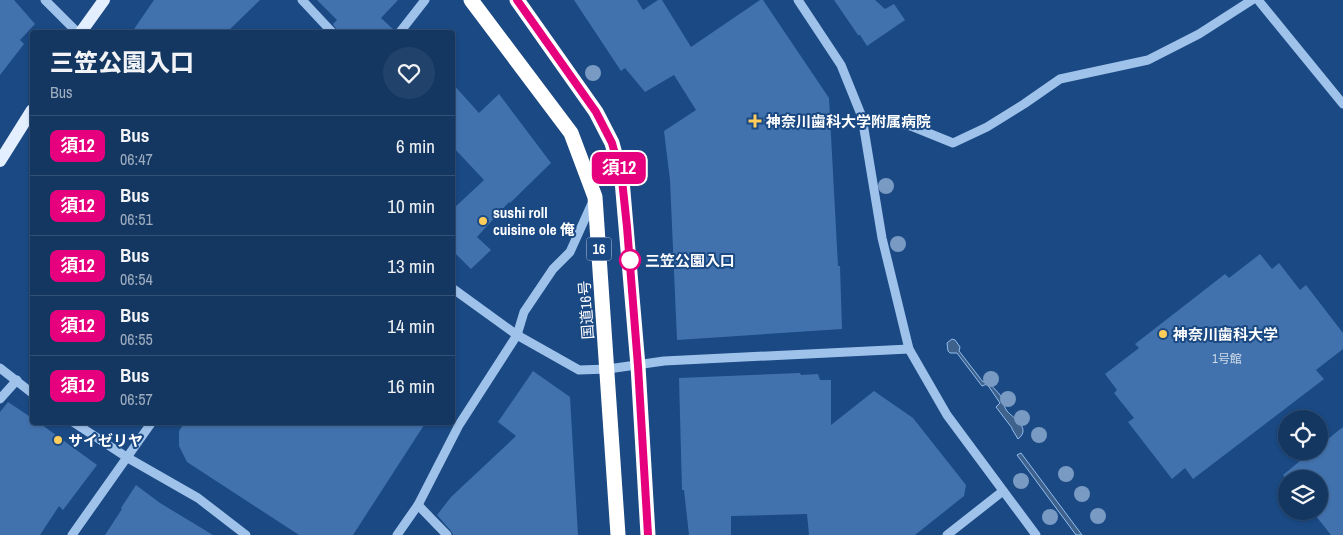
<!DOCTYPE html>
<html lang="en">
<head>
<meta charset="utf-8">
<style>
	body { margin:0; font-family:"Archivo Narrow","Noto Sans JP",sans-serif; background:#21426b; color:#f1f3f6; height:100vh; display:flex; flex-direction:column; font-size:19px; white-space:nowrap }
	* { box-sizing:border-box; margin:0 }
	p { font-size:16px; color:#9dacbe }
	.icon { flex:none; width:28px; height:28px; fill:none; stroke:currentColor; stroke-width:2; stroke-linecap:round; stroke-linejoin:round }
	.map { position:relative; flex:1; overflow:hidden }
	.details { position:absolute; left:30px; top:30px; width:425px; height:395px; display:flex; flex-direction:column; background:#143762; border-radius:5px; box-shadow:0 1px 4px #0004,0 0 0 1px #335177 }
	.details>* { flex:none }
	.badge { padding:0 10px; border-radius:8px; font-size:18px; line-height:32px }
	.fabs { position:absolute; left:1278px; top:410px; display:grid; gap:10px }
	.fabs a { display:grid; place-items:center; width:50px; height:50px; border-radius:50%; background:#143762; box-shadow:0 1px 4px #0004,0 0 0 1px #335177; font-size:25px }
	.map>.badge { position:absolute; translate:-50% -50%; box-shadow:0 0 0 2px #fff }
	.round { display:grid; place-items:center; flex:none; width:52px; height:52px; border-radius:26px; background:#21426b }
	.overview { display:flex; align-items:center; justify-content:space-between; height:85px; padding:0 20px }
	h1 { font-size:24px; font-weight:800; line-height:38px }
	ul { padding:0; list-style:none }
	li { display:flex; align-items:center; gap:15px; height:60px; padding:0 20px; border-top:1px solid #335177 }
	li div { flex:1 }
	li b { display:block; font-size:19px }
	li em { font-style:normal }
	li .badge { min-width:55px; font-weight:700; text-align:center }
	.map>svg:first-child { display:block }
</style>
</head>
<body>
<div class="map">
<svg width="1343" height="535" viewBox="0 0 1343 535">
	<rect width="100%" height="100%" fill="#1a4983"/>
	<g fill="#3f628d" stroke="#91bdee">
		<path d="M952,339l3,1 5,7 -1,4 24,31 4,-1c5,6 13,12 16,19 1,4 1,7 4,11 6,7 25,17 11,28l-6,-10v-1l-16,-21 4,-4 -13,-19 -5,2 -25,-33h-7l-2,-2 -1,-8z"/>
		<polygon points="1021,453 1082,535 1076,535 1017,455"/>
	</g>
	<g fill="#4272ad">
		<polygon points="0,0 14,0 35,24 20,40 24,44 0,75"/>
		<polygon points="154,0 260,0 227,32 132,32"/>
		<polygon points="317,0 398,0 381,18 394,30 394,32 338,32 333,24 337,20"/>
		<polygon points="574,0 637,0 643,10 658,0 662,0 691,47 760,0 763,0 829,98 838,266 840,266 842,329 677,340 670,180 664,131 696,110 674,75 645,92 625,68 621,71"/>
		<polygon points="834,0 875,0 885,9 894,4 905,20 867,46 860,35 858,35"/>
		<polygon points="452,83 479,113 499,94 551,163 510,203 509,202 477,237 491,250 471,269 452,250 452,210 484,180 452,146"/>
		<polygon points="1260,254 1272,269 1279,263 1300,290 1306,285 1343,333 1343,349 1316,370 1324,379 1193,479 1185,468 1172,479 1128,422 1134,418 1114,393 1117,390 1105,374 1139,348 1135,344 1225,274 1229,278"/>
		<polygon points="533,371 570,397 578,535 453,535 451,531 437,515 451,497 516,436 498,422"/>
		<polygon points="800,373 801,375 818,374 820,380 831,380 831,425 874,391 913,418 966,485 964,496 915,535 809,535 807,514 731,516 731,535 689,535 684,490 682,490 679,378"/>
		<polygon points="8,402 32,418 32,422 38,422 97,465 63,510 59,506 40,535 0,535 0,412"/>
		<polygon points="185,422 426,422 353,535 299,535 187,462 179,446 179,431"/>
		<polygon points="1343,427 1343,535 1331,535 1312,511 1319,511 1319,479 1286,479 1283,475 1312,451 1319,451 1319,446"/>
		<polygon points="136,485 160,503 213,535 105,535 122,509 121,508"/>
	</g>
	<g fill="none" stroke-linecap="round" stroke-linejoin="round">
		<g stroke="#9fc2eb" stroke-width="9">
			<polyline points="45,0 77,32"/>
			<polyline points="302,0 332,32"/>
			<polyline points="798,0 841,65 862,117 882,238 909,349 947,415 1036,535"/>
			<polyline points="1258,0 1343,104"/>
			<polyline points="400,32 425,0"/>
			<polyline points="862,117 911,126 953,143 987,127 1024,104 1060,79 1148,60 1199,34 1252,0"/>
			<polyline points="452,288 517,335 579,370 608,369 664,361 909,349"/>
			<polyline points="0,368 32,393"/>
			<polyline points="0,399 17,380"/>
			<polyline points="73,422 128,458 198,498 246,535"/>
			<polyline points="418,505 447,535"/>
			<polyline points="72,535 152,422"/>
			<polyline points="397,535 418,505 459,425 517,335 524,312 553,269 570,252 593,201"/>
			<polyline points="947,535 1003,491"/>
		</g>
		<g stroke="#e3eeff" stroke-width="12">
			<polyline points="81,32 104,0"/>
			<polyline points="0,161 32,110"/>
		</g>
		<g stroke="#fff" stroke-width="15">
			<polyline points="471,0 571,133 595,197 618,535"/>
			<polyline points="517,0 596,112 612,143 622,180 638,366 648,535"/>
		</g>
	</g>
	<g fill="#789ac3">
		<circle cx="593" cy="73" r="8"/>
		<circle cx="886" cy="186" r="8"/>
		<circle cx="898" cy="244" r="8"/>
		<circle cx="991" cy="379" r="8"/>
		<circle cx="1008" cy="399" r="8"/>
		<circle cx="1022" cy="418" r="8"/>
		<circle cx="1039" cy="435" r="8"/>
		<circle cx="1066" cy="474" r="8"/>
		<circle cx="1021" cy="481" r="8"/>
		<circle cx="1082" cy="494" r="8"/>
		<circle cx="1098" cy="516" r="8"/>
		<circle cx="1050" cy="517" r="8"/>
	</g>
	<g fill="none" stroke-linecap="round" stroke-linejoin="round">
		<g stroke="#fff" stroke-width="11">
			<polyline id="line" points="517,0 596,112 612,143 622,180 627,227 638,366 648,535"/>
		</g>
		<use href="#line" stroke="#e6007e" stroke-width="8"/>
	</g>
	<g fill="#fecd5a" stroke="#1a4983" stroke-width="2">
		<path d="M752.5 113.5h5v5h5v5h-5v5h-5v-5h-5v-5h5z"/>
		<circle cx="483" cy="221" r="5"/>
		<circle cx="1163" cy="334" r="5"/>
		<circle cx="58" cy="440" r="5"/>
	</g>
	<circle fill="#fff" stroke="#e6007e" stroke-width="2.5" cx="630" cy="260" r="10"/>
	<g text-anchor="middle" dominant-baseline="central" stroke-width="4" stroke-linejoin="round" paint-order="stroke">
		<g font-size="12" fill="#d0dcea">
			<text x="1227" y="359">1号館</text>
		</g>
		<rect fill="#1a4983" stroke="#bac8da" stroke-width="1" x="586.5" y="237.5" width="25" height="23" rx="4"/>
		<g font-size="14" font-weight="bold" fill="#fff">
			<text x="599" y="249">16</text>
		</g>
		<g font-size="15" font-weight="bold" fill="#fff" stroke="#1a4983" text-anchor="start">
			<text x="766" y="121">神奈川歯科大学附属病院</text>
			<text x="493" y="212">sushi roll<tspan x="493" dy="17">cuisine ole 俺</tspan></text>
			<text x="1173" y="334">神奈川歯科大学</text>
			<text x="68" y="440">サイゼリヤ</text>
		</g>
		<g font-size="15" font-weight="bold" fill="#fff" stroke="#1a4983" text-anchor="start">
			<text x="645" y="260">三笠公園入口</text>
		</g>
		<g font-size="15" fill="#fff" stroke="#1a4983">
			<text transform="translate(586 310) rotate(-94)">国道16号</text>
		</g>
	</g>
</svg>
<div class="fabs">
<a><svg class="icon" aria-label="locate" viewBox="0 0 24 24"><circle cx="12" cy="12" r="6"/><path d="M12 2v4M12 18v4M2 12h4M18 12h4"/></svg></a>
<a><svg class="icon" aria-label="layers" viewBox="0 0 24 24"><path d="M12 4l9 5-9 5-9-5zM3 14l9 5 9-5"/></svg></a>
</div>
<b class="badge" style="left:619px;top:168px;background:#e6007e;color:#fff">須12</b>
<section class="details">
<div class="overview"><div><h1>三笠公園入口</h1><p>Bus</p></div><a class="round"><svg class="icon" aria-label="heart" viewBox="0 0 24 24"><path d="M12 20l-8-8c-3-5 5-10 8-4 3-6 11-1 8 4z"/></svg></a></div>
<ul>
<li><span class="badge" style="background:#e6007e;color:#fff">須12</span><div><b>Bus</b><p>06:47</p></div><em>6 min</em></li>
<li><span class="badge" style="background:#e6007e;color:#fff">須12</span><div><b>Bus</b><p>06:51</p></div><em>10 min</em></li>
<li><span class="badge" style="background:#e6007e;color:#fff">須12</span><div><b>Bus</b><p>06:54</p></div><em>13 min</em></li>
<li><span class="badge" style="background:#e6007e;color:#fff">須12</span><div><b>Bus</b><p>06:55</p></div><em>14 min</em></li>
<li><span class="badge" style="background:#e6007e;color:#fff">須12</span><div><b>Bus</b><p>06:57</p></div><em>16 min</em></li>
</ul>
</section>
</div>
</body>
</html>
